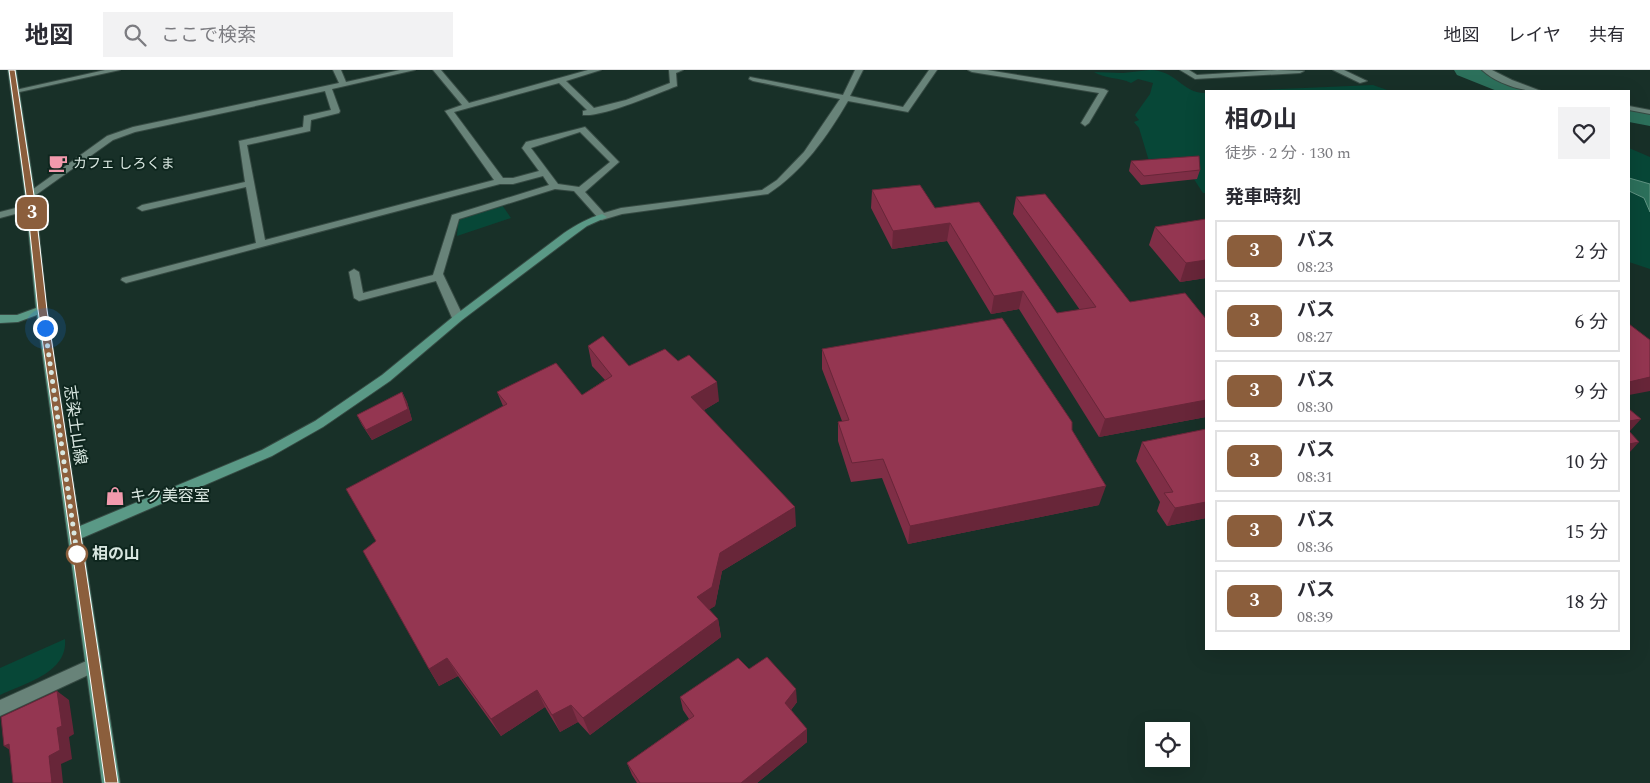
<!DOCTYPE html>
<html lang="ja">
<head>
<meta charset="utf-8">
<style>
	body { margin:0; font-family:Spectral,"Noto Sans JP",serif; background:#f2f2f3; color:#2b2b33; height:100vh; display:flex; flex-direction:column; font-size:19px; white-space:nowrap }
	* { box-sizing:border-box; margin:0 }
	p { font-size:16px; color:#7c7c81 }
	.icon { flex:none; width:28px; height:28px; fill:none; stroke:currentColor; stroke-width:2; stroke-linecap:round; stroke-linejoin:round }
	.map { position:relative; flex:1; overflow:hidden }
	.side { position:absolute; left:1205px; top:20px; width:425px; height:560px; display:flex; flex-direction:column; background:#fff; border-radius:0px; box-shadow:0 5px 20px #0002 }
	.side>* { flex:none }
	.badge { padding:0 10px; border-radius:8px; font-size:18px; line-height:32px }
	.fabs { position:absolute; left:1145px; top:652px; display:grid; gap:10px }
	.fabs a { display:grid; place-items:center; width:45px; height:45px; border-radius:0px; background:#fff; box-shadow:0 5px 20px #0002; font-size:25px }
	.you { position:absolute; width:25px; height:25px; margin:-12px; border:4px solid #fff; border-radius:50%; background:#1a73e8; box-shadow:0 0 0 8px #1a73e833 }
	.map>.badge { position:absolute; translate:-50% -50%; box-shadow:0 0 0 2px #fff }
	h2 { padding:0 20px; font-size:19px; line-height:45px }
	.round { display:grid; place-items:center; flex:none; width:52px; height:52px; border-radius:0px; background:#f2f2f3 }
	.headline { display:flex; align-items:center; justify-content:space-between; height:85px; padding:0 20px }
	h1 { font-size:24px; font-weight:700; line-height:38px }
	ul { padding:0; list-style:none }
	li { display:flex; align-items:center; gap:15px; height:62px; margin:0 10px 8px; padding:0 10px; border:2px solid #e1e1e2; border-radius:0px }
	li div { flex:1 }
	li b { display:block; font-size:19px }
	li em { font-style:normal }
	li .badge { min-width:55px; font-weight:700; text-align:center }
	header { display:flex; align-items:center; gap:30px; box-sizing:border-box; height:70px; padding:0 25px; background:#fff; border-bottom:1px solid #e1e1e2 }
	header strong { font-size:24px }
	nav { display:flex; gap:28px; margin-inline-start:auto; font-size:18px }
	.search { width:350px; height:45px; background:#f2f2f3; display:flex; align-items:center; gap:12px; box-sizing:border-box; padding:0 18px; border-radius:0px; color:#7c7c81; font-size:19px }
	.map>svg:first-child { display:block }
</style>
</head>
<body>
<header>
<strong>地図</strong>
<div class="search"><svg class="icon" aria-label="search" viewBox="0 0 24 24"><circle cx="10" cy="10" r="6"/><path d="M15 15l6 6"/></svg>ここで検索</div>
<nav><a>地図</a><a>レイヤ</a><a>共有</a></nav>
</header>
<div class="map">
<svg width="1650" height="713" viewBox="0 0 1650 713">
	<rect width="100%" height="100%" fill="#183028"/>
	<g fill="#074737">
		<path d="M1150,0c26,0 33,24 56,23v100h-3l-19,-29 -35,-3 -10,-33 -5,-6 5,-2 -4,-5 15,-21 3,-11 -15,-4 -7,4c-12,-6 -26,-4 -37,-11l29,1z"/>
		<polygon points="1373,15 1390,21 1235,21"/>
		<polygon points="1629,78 1650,87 1650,199 1629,192"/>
		<polygon points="502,135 511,148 457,166 458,152 462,148"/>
		<path d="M65,569c3,34 -40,44 -65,56v-27z"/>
	</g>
	<polygon fill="#2c705b" stroke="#609483" points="1629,108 1650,114 1650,142 1644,128 1629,121"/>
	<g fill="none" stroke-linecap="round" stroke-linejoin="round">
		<g fill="#2c705b" fill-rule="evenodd">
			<polygon points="1454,0 1485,0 1525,16 1529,21 1497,21 1457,5"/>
			<polygon points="1629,38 1650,42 1650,56 1629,52"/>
		</g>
		<g stroke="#364a43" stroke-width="2">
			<g id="street">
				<polygon points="105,0 120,0 15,23 11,21"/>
				<path d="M333,0h8l5,12 54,-12h15l-83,19 8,22 -1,2 -28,7 -1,11 -63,14 18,95 229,-60 -49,-69 17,-6 -29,-35h8l28,33 119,-33h13l-35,11 28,27 32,-8 44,-17 -1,-13h14l-7,3 1,13c-21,8 -74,31 -94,29v-4l4,-1 -28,-27 -105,29 49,66h10l26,-7 -17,-23 4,-6 59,-15 34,35 -34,30 19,21 17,-5 141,-18 15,-10 27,-28 36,-53 -87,-18 -4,-2 1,-2 93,18 12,-25h8l-13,26 53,11 26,-37h8l-29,42 -60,-11c-21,36 -45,70 -80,93l-146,20 -20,6 -3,-1 -25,-28 -19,-2 -96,30 -16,55 21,44 -6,4 -6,-4 -16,-37 -77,20 -5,-3 -5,-26 5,-3 5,3 4,21 70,-18 19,-60 97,-30 -6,-9 -30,8h-13l-374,99 -5,-3 1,-2 134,-35 -10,-56 -104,24 -5,-3 5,-3 103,-23 -6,-41 64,-14 1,-11 27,-6 -6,-19 -190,41 -22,8 -80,57h-6l-2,-2 82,-59 26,-9 206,-44zM580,62l30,30 -31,25 -21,-3 -27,-36z"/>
				<polygon points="968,0 987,0 1104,19 1108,21 1089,53 1085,56 1081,53 1099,23 972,2"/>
				<polygon points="1180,0 1189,0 1197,5 1277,0 1304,1 1300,3 1195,9"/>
				<polygon points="1333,0 1344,0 1367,11 1360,13"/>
				<path d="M1482,0h10l20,10 29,11c-19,1 -45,-8 -59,-21z"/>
				<polygon points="1629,36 1650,40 1650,44 1629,40"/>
				<polygon points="31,134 34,135 34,139 0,148 0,142"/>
				<polygon points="93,588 99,590 101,595 99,600 0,646 0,630"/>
			</g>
		</g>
		<g stroke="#364a43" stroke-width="2">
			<path id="secondary" d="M8,0h8l19,125 12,115 33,216 182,-76 53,-29 67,-46 72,-59 110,-83c12,-8 24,-15 38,-19l5,3 -20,9 -15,11 -110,83 -72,61 -67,46 -51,29 -190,82 38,245h-18l-65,-468 -19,7 -18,1v-8h17l19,-7 -11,-113z"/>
		</g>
		<use href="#street" fill="#688379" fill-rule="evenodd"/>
		<use href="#secondary" fill="#5a9986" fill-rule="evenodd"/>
	</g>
	<g fill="#7f2e46">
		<polygon points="1131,91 1200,100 1197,109 1141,115 1129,101"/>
		<polygon points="872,120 935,138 1057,243 1080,240 1013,144 1016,127 1130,232 1206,249 1206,347 1099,367 1019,239 991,244 947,171 892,179 871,138"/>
		<polygon points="1206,149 1206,208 1180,212 1149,175 1155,157"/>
		<polygon points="588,276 629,296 719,331 704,340 796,456 722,501 715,536 709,539 718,549 721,567 590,665 578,652 560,662 545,637 501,666 458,606 439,616 429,599 376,471 503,336 497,322 582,325 605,310 592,296"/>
		<polygon points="822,279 1072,360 1099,435 908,474 882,408 851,412 838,371 838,352 842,351 822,299"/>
		<polygon points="402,322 407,332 412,350 372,370 362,355 357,345"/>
		<polygon points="1206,359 1206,448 1167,456 1157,441 1160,432 1136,391 1142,372"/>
		<polygon points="680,627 797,632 791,640 807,672 757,713 637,713 632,705 627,693 689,649 683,640"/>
	</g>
	<g fill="#682639">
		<polygon points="950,153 947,171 892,179 893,161"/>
		<polygon points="1206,190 1206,208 1180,212 1186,193"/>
		<polygon points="1023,221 1019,239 991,244 994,226"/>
		<polygon points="1650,307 1650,321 1629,325 1629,312"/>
		<polygon points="717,312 719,331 694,346 691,327"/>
		<polygon points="402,322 407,332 412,350 372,370 366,360"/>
		<polygon points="1206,330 1206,347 1099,367 1105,349"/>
		<polygon points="1641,349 1629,362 1629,351"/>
		<polygon points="1639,372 1629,383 1629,374"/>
		<polygon points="1106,416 1099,435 908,474 910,456"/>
		<polygon points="1206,432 1206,448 1167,456 1175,438"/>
		<polygon points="795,437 796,456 722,501 715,536 701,545 697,527 720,483"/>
		<polygon points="718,549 721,567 590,665 583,648"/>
		<polygon points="447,588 458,606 439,616 429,599"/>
		<polygon points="796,619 797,632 786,646 785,633"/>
		<polygon points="537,620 545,637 501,666 491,649"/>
		<polygon points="57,621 69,630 74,664 69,667 72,689 61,694 63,713 52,713 49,686 57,658"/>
		<polygon points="571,635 578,652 560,662 552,645"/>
		<polygon points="807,659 807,672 757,713 741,713"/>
		<polygon points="9,674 17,685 4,676"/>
	</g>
	<g fill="#943651" stroke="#682639">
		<polygon points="1199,86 1200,100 1144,106 1131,91"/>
		<polygon points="920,115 935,138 979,132 1057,243 1096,237 1016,127 1045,124 1130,232 1185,223 1206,249 1206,330 1105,349 1023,221 994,226 950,153 893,161 872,120"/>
		<polygon points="1206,149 1206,190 1186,193 1155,157"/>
		<polygon points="1002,248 1072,352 1072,360 1106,416 910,456 883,389 852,393 838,352 849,350 822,279"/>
		<polygon points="1629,254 1650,270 1650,307 1629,312"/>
		<polygon points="603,266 629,296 665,279 678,291 689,285 717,312 691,327 795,437 720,483 712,517 697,527 718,549 583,648 571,635 552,645 537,620 491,649 447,588 429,599 363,481 376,471 346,419 507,334 497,322 556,293 582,325 612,306 588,276"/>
		<polygon points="402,322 408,339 366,360 357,345"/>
		<polygon points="1629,339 1641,349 1629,351"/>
		<polygon points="1206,359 1206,432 1175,438 1164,423 1173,422 1142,372"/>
		<polygon points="1629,361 1639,372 1629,374"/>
		<polygon points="767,587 796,619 785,633 807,659 741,713 640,713 627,693 694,646 680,627 738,588 749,599"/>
		<polygon points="57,621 62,656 57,658 60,680 49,686 52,713 13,713 9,674 4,676 1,647"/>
	</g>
	<polygon fill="#8b5e3c" stroke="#fff" points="9,0 15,0 34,125 47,240 118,713 105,713 38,240 26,125"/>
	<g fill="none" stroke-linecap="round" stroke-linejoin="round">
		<polyline stroke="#d9e7e1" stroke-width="5" stroke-dasharray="0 9" points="45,258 77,484"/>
	</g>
	<defs>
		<g id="cafe-bare" transform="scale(1.5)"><path d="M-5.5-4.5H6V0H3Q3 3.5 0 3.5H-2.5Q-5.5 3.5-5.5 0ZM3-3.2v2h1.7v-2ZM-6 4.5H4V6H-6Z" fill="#f29aad" stroke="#0e261e" stroke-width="2.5" paint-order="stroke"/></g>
		<g id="shop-bare" transform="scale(1.5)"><path d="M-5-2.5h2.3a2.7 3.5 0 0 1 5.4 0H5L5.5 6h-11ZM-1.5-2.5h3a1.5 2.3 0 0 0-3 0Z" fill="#f29aad" stroke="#0e261e" stroke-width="2.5" paint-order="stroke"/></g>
	</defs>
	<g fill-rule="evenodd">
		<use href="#cafe-bare" x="58" y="93"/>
		<use href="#shop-bare" x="115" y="426"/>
	</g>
	<circle fill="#fff" stroke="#8b5e3c" stroke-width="2.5" cx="77" cy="484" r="10"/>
	<g text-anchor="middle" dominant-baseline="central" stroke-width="4" stroke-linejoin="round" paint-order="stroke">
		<g font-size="14" fill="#d9e7e1" stroke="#0e261e" text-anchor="start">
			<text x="73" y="93">カフェ しろくま</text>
		</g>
		<g font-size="16" fill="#d9e7e1" stroke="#0e261e">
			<text transform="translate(75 355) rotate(82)">志染土山線</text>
		</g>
		<g font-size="16" fill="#d9e7e1" stroke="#0e261e" text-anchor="start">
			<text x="130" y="426">キク美容室</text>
		</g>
		<g font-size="16" font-weight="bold" fill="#d9e7e1" stroke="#0e261e" text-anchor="start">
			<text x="92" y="484">相の山</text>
		</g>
	</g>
</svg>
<div class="fabs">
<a><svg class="icon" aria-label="locate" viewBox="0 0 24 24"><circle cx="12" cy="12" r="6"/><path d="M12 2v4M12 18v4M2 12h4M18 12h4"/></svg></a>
</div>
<div class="you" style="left:45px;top:258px"></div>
<b class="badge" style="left:32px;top:143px;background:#8b5e3c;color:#fff">3</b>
<section class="side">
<div class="headline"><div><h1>相の山</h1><p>徒歩 · 2 分 · 130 m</p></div><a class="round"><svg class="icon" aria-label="heart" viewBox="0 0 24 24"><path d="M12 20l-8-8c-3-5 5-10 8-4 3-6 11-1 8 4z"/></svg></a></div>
<h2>発車時刻</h2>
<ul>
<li><span class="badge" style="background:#8b5e3c;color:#fff">3</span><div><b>バス</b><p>08:23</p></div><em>2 分</em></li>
<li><span class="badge" style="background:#8b5e3c;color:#fff">3</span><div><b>バス</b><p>08:27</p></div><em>6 分</em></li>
<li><span class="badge" style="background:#8b5e3c;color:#fff">3</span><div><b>バス</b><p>08:30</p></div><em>9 分</em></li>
<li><span class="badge" style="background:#8b5e3c;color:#fff">3</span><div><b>バス</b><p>08:31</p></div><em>10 分</em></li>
<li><span class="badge" style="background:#8b5e3c;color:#fff">3</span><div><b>バス</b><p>08:36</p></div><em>15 分</em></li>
<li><span class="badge" style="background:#8b5e3c;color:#fff">3</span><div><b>バス</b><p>08:39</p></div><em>18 分</em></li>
</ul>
</section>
</div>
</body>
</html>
